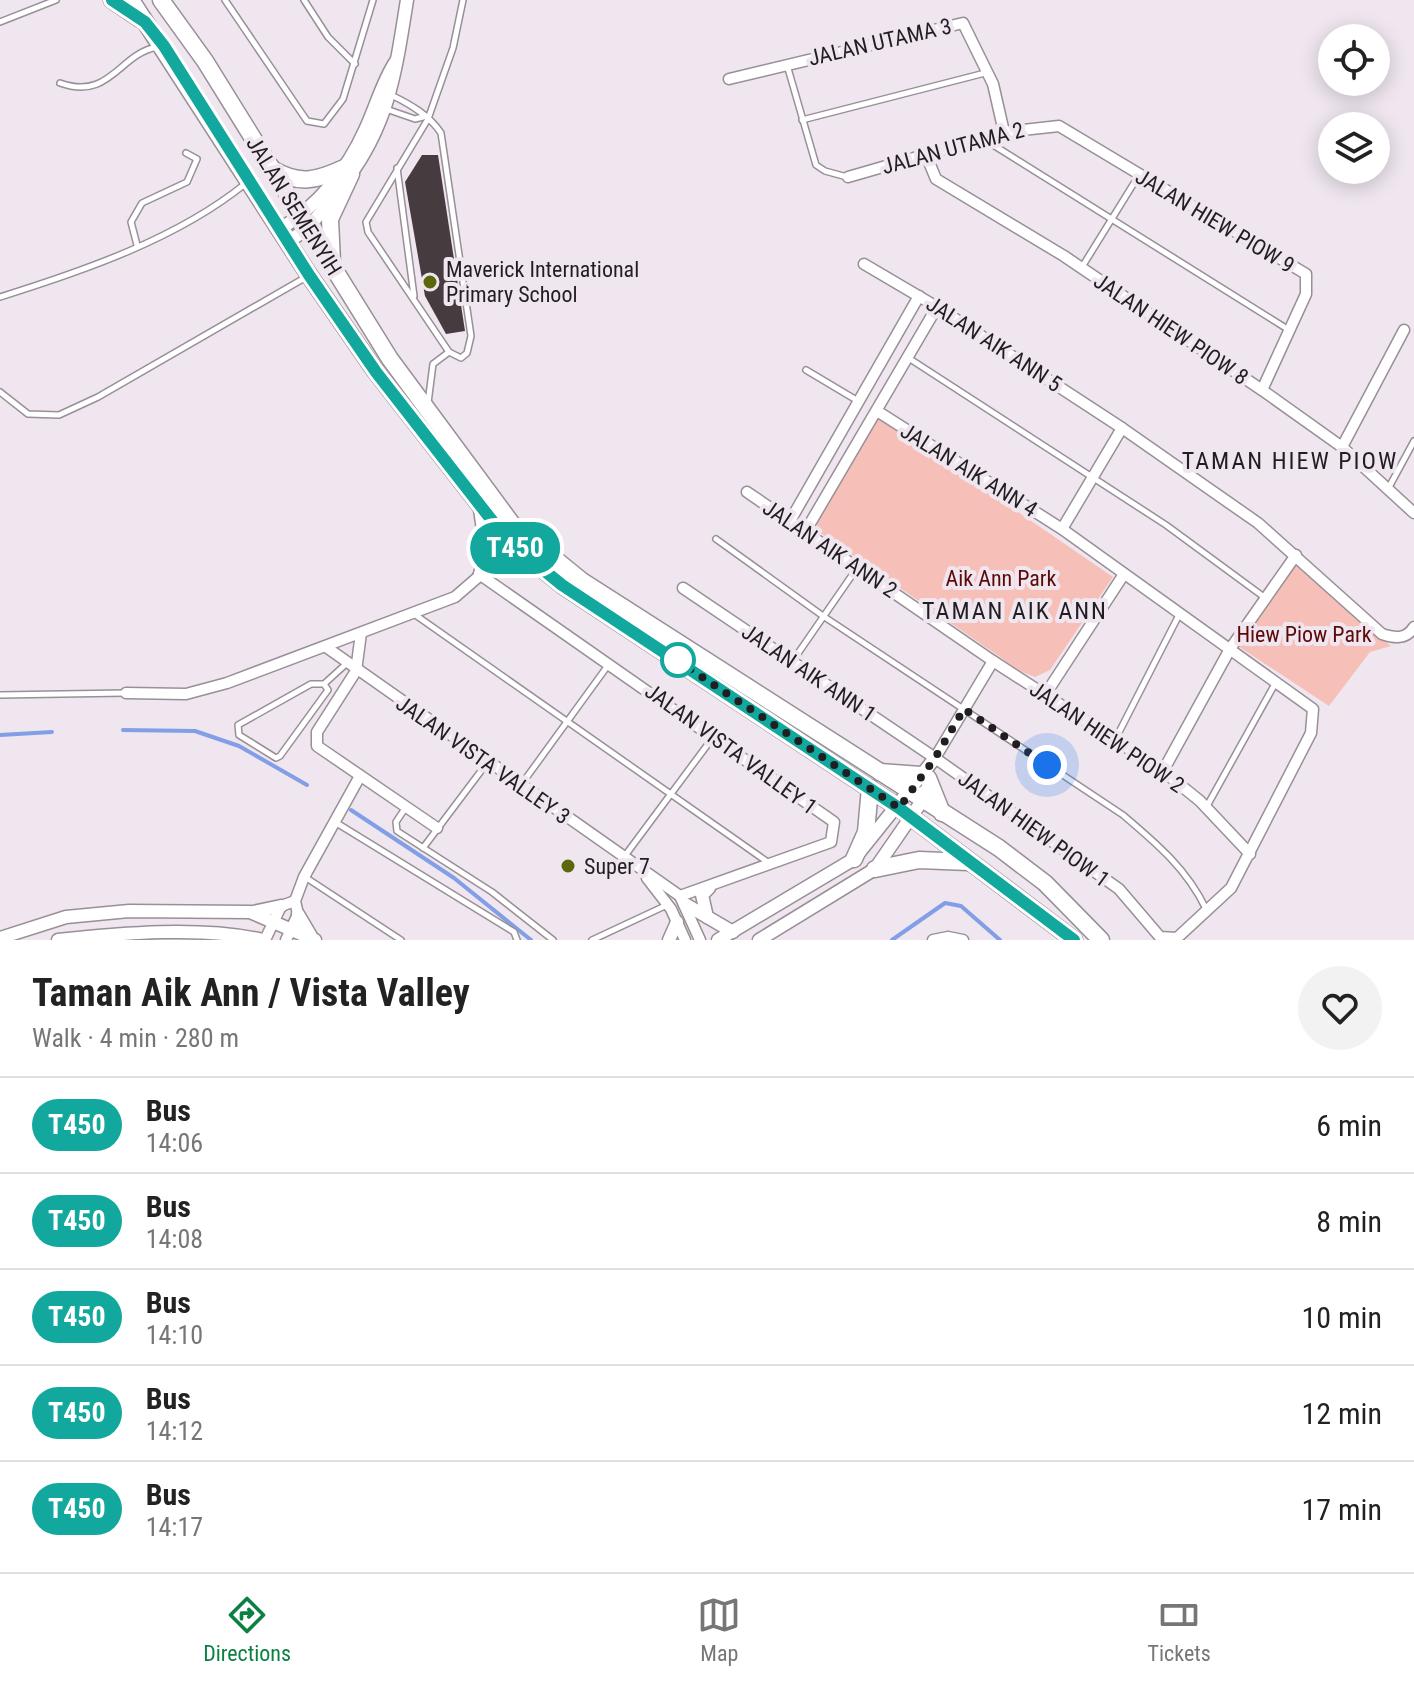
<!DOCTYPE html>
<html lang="en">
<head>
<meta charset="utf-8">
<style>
	body { margin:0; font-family:"Roboto Condensed",sans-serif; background:#f2f2f2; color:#222; height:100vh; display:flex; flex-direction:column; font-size:30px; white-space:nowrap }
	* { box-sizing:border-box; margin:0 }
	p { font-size:26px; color:#767676 }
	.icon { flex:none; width:44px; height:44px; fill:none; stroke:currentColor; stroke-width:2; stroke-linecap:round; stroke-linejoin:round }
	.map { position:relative; height:940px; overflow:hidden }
	.panel { display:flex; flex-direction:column; background:#fff; flex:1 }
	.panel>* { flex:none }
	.badge { padding:0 16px; border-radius:26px; font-size:28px; line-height:52px }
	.controls { position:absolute; left:1318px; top:24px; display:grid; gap:16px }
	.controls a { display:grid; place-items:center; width:72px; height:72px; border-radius:50%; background:#fff; box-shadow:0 4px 20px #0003; font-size:40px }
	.you { position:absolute; width:40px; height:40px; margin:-20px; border:6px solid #fff; border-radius:50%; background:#1a73e8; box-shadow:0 0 0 12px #1a73e833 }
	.map>.badge { position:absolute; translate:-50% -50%; box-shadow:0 0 0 4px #fff }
	.round { display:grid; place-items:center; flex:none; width:84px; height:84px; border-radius:42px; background:#f2f2f2 }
	.head { display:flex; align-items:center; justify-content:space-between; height:136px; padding:0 32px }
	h1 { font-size:38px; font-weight:700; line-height:60px }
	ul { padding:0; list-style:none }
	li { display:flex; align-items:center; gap:24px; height:96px; padding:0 32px; border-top:2px solid #e0e0e0 }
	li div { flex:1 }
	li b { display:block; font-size:30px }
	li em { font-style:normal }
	li .badge { min-width:88px; font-weight:700; text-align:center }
	.menu { display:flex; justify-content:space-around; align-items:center; height:112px; border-top:2px solid #e0e0e0; background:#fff; font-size:22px; color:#767676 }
	.menu a { display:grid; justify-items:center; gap:4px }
	.menu .on { color:#0b8043 }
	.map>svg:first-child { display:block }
</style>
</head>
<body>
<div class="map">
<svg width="1414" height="940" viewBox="0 0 1414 940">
	<rect width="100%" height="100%" fill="#efe6ef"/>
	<g fill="#f6c0b9">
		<polygon points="878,416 1113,577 1050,670 1035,677 1020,671 819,532 816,521"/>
		<polygon points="1294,564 1391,646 1370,652 1329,706 1238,646"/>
	</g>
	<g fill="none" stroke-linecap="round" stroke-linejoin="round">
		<g stroke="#829ee7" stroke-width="4">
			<polyline points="123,730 195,731 239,746 307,785"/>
			<polyline points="0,735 52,732"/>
			<polyline points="351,810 454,878 531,940"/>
			<polyline points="892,940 945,903 961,906 1000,940"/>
		</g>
	</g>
	<polygon fill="#463c3f" points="422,155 438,155 465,331 446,334 425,296 405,182"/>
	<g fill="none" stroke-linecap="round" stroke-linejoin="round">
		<g stroke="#988f97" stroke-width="8">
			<g id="service">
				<polyline points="225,0 307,121 324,124 343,99 373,0"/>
				<polyline points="304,0 328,37 355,64"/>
				<polyline points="0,22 56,0"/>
				<polyline points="787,65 816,165 825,171 847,177"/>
				<path d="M60,83c50,18 59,-29 97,-36"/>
				<path d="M391,95c19,9 38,20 50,38l30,203 -4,17 -6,5 -12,-6 -81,-120 -2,-10 62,-103 25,-71 10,-48"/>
				<polyline points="386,109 415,119 423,117"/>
				<polyline points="802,120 985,73"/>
				<polyline points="982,138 1289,330"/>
				<polyline points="397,168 414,296"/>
				<polyline points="137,245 131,222 142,203 187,182 197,159 186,153"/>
				<polyline points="1082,267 1139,175"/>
				<path d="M0,297c83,-26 177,-58 245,-113"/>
				<polyline points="907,357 1166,525 1264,597"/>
				<polyline points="806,370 858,401"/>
				<polyline points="0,392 28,414 59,415 98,397 308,276"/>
				<polyline points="428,403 433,364 449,352"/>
				<polyline points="1388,489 1414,441"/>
				<path d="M716,539l107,77 300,199c33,28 64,54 83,94"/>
				<polyline points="414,614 769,863"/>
				<polyline points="792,662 857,568"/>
				<polyline points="324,684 328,690 280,756 276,758 239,735 238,725 311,684 324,684 346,664"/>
				<polyline points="0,695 125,693"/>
				<polyline points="1115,740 1179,615"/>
				<polyline points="521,785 609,664"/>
				<polyline points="1207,806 1276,682"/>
				<polyline points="406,807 396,822 397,831 492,892 553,940"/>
				<polyline points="335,822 514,932 517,940"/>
				<polyline points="423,848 487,763"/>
				<polyline points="624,857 714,736"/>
				<polyline points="305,877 401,940"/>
				<polyline points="592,940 667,905"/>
			</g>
		</g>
		<g stroke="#988f97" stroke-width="13">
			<g id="minor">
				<polyline points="729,79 963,23 993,84 1004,132"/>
				<polyline points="926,155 936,179 1064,256 1262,390 1342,447 1414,513"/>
				<polyline points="848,177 1004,132 1059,126 1306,274 1306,294 1262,390"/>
				<path d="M864,264l73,43 185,121 136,95 124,111c12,4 24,6 32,-7"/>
				<polyline points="1342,447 1404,330"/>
				<polyline points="747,492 993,661 1163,771 1200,801 1250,854"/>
				<polyline points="479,509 485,551 479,574"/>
				<polyline points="790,521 919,296"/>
				<polyline points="1062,529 1122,428"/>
				<polyline points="805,532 937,307"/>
				<polyline points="479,574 834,822 831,842 680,896"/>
				<polyline points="683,588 935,758 1119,889 1160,937 1177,938 1231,888 1311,733 1313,709 1062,529 877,411"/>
				<polyline points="361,633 356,671 317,732 317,746 437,828"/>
				<polyline points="326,647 680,896 700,940"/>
				<polyline points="126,693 186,694 227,683 455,597 492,565 510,561 532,564"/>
				<polyline points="1045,695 1124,574"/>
				<polyline points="935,758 993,661"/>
				<polyline points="1163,771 1230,649 1296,555"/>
				<polyline points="647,878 671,909 685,940"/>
				<polyline points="265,940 281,906 295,901"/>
				<polyline points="286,940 298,914 295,901 304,877 360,776"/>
				<polyline points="933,940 948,937 963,940"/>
			</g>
		</g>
		<g stroke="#988f97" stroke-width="15">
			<g id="tertiary">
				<path d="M347,179c43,-57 49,-111 60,-179"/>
				<path d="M280,229c38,-23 67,-59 85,-99 11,-23 17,-48 31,-69"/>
				<polyline points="288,242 308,228 336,194"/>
				<polyline points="685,904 733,932"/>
				<polyline points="253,912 281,906"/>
				<polyline points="298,914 311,936"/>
				<polyline points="707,917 702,895 709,888"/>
				<polyline points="0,938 66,917 129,911 250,912 315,940"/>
				<path d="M58,940c63,-7 143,-14 205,0"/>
				<polyline points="669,940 677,922"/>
				<polyline points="718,940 854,859 935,758"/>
				<polyline points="759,940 875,869 922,801 925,791"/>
			</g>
		</g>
		<g stroke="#988f97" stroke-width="19">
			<g id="primary">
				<polyline points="112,0 140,19"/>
				<polyline points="131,0 309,275 376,372 508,541 562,585 899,808 1074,940"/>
				<polyline points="161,0 205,61 390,359 512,524 582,581 999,848 1045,883 1101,940"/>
				<path d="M272,169c27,16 44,12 72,-1"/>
				<polyline points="332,263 330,219 351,174"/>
				<polyline points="880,772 921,775"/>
				<polyline points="928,778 942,813"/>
				<polyline points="854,859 866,832 870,788"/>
				<polyline points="875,869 919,860 968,862"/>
			</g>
		</g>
		<use href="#service" stroke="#fff" stroke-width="5"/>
		<use href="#minor" stroke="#fff" stroke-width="10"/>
		<use href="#tertiary" stroke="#fff" stroke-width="12"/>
		<use href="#primary" stroke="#fff" stroke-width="16"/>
	</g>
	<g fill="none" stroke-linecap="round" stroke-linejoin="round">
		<g stroke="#fff" stroke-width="18">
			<polyline id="line" points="112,0 145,22 164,46 309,275 376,372 508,541 562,585 899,808 1074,940"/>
		</g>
		<use href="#line" stroke="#12a89d" stroke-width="12"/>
		<polyline stroke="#211e21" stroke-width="8" stroke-dasharray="0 14.4" points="678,660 666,653 899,808 935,758 964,709 1047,765"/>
	</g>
	<g fill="#5a670c" stroke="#efe6ef" stroke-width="3">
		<circle cx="430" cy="282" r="8"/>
		<circle cx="568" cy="866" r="8"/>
	</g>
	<circle fill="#fff" stroke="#12a89d" stroke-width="4" cx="678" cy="660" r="16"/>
	<g text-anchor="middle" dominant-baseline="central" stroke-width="8" stroke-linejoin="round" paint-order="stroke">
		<g font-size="22" fill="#211e21" stroke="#efe6ef">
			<text transform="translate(880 42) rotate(-13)">JALAN UTAMA 3</text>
			<text transform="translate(953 148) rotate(-15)">JALAN UTAMA 2</text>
			<text transform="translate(294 206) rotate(58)">JALAN SEMENYIH</text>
			<text transform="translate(1215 221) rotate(31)">JALAN HIEW PIOW 9</text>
			<text transform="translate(1171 329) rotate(34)">JALAN HIEW PIOW 8</text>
			<text transform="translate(994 344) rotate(33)">JALAN AIK ANN 5</text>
			<text transform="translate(969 470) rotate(32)">JALAN AIK ANN 4</text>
			<text transform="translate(830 549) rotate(34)">JALAN AIK ANN 2</text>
			<text transform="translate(809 673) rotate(34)">JALAN AIK ANN 1</text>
			<text transform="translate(1107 737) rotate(34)">JALAN HIEW PIOW 2</text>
			<text transform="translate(731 749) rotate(36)">JALAN VISTA VALLEY 1</text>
			<text transform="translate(483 760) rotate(35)">JALAN VISTA VALLEY 3</text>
			<text transform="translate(1034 829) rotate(36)">JALAN HIEW PIOW 1</text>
		</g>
		<g font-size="22" fill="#211e21" stroke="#efe6ef" text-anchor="start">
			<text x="446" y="269">Maverick International<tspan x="446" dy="25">Primary School</tspan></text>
			<text x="584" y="866">Super 7</text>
		</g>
		<g font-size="22" fill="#5b0a09" stroke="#efe6ef">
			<text x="1001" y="578">Aik Ann Park</text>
			<text x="1304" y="634">Hiew Piow Park</text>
		</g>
		<g font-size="24" letter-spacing="2" fill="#211e21" stroke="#efe6ef">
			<text x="1290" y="461">TAMAN HIEW PIOW</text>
			<text x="1015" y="611">TAMAN AIK ANN</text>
		</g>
	</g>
</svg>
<div class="controls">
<a><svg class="icon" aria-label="locate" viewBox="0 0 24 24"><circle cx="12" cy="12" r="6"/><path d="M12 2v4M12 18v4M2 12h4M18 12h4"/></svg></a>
<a><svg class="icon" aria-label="layers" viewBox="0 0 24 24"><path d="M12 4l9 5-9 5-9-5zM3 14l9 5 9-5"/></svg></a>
</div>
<div class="you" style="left:1047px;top:765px"></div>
<b class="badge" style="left:515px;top:548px;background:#12a89d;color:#fff">T450</b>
</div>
<section class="panel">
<div class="head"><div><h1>Taman Aik Ann / Vista Valley</h1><p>Walk · 4 min · 280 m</p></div><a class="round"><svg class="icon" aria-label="heart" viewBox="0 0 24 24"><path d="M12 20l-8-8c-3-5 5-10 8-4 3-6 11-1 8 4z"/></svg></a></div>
<ul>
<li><span class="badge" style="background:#12a89d;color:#fff">T450</span><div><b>Bus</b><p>14:06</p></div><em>6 min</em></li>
<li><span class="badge" style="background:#12a89d;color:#fff">T450</span><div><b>Bus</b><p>14:08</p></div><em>8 min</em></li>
<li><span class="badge" style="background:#12a89d;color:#fff">T450</span><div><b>Bus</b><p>14:10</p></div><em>10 min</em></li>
<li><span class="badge" style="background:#12a89d;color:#fff">T450</span><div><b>Bus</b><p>14:12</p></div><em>12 min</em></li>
<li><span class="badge" style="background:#12a89d;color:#fff">T450</span><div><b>Bus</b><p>14:17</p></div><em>17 min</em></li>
</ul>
</section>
<nav class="menu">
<a class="on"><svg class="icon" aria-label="directions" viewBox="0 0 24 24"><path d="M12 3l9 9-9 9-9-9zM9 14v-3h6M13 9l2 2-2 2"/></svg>Directions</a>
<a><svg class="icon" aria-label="map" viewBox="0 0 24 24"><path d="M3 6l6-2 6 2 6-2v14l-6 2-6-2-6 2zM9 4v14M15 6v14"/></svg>Map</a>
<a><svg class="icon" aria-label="tickets" viewBox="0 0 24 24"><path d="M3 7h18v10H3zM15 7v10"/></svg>Tickets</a>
</nav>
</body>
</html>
